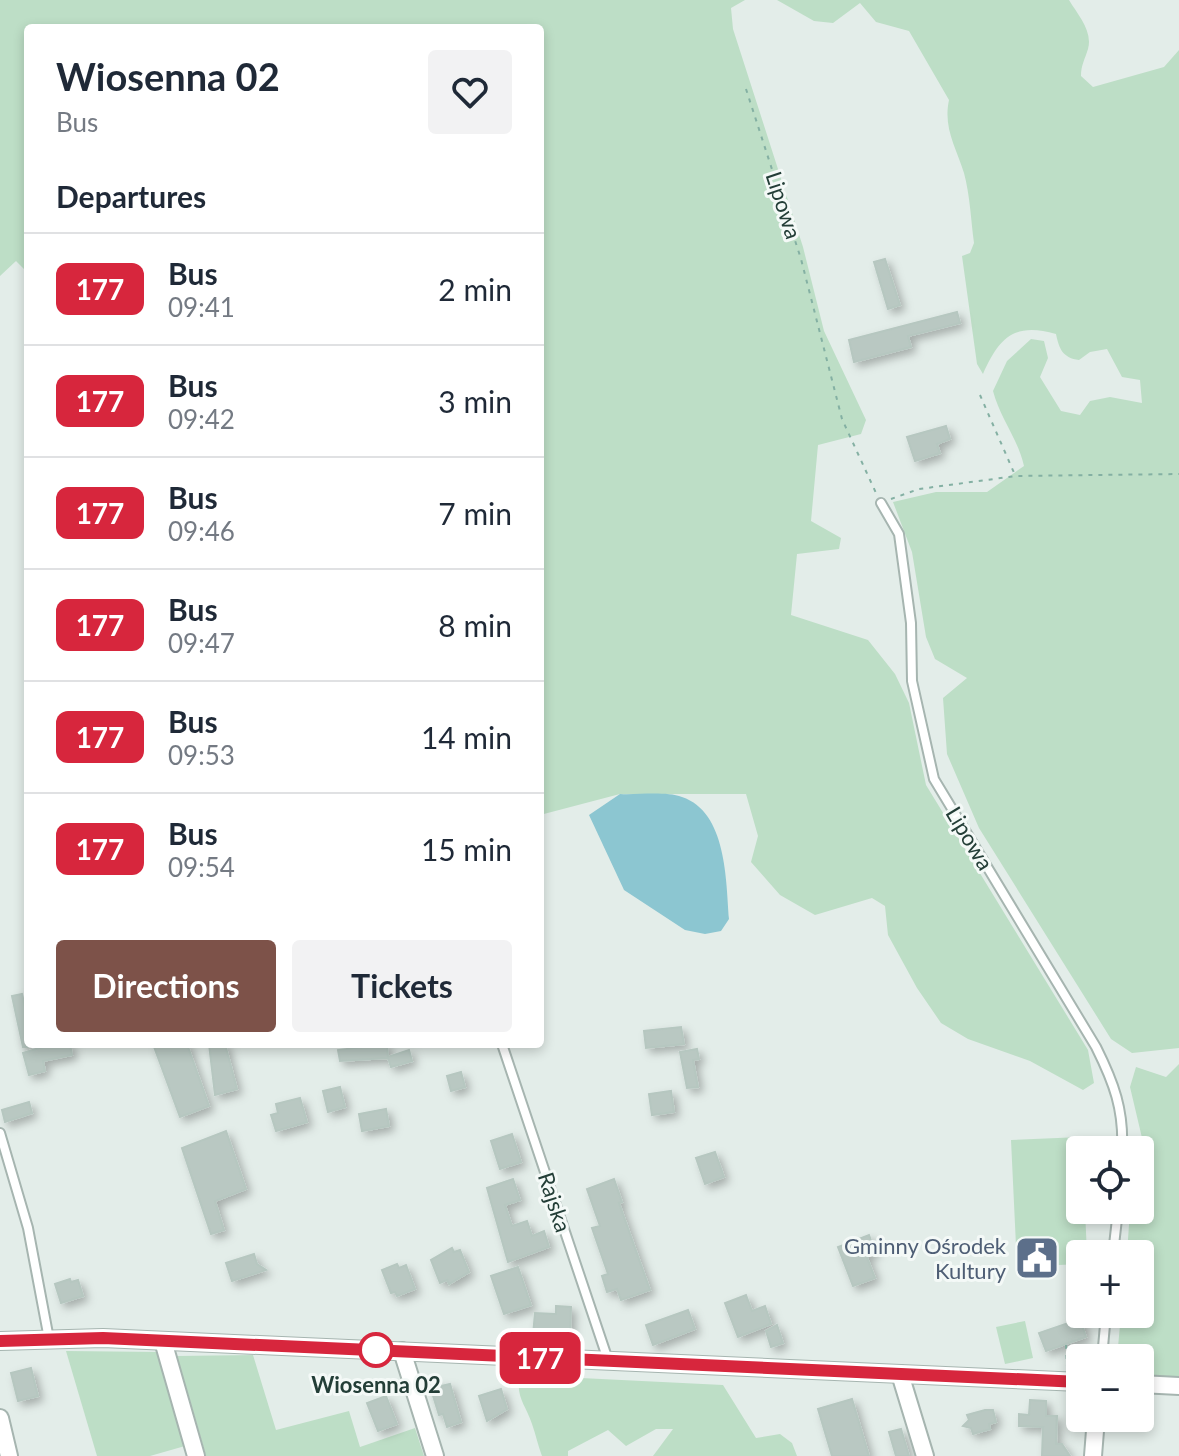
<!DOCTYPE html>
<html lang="en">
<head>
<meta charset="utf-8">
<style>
	body { margin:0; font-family:Lato,sans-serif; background:#f2f2f3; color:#1f2937; height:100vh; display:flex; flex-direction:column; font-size:30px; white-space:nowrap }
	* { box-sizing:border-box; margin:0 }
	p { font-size:26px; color:#747a83 }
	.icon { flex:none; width:44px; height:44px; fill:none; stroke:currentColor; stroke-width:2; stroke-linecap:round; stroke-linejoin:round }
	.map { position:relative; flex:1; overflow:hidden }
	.panel { position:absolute; left:24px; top:24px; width:520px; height:1024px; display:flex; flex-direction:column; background:#fff; border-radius:8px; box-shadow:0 4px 12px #0003 }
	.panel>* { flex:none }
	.badge { padding:0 16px; border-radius:12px; font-size:28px; line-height:52px }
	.buttons { position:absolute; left:1066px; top:1136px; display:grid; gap:16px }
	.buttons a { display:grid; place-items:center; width:88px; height:88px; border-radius:8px; background:#fff; box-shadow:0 4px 12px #0003; font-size:40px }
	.map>.badge { position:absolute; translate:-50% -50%; box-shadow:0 0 0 4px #fff }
	h2 { padding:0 32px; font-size:30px; line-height:72px }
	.round { display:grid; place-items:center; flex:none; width:84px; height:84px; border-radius:8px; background:#f2f2f3 }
	.headline { display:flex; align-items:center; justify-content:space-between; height:136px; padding:0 32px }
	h1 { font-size:38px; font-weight:700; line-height:60px }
	.action { display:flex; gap:16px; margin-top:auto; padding:16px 32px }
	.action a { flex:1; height:92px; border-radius:8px; background:#7d5249; color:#fff; font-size:32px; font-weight:700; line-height:92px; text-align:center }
	.action a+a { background:#f2f2f3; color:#1f2937 }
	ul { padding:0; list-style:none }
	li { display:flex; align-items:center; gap:24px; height:112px; padding:0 32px; border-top:2px solid #e0e1e3 }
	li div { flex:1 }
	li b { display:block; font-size:30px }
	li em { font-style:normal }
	li .badge { min-width:88px; font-weight:700; text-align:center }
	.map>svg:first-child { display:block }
</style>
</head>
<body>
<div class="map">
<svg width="1179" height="1456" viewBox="0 0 1179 1456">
	<defs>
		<filter id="shadow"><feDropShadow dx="4.5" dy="4.5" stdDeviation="4" flood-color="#0004"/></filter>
	</defs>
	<rect width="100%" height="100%" fill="#e3ede9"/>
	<g fill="#bddec6">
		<polygon points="0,0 745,0 731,8 733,29 803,247 824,331 866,420 861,434 818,445 811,521 841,538 839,549 797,554 791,615 868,640 895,674 909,703 926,785 1088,1050 1094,1083 1083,1090 1030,1061 968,1039 941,1023 917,988 888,935 885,906 872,898 815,915 780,895 751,862 758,836 746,794 620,794 540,815 540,28 28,28 28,273 16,261 0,276"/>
		<path d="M777,0h292c9,15 24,31 19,49 -3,10 -7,16 -7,27l12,11 71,-20 15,-17v998l-47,5 -21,-14 -132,-211 -32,-74 -4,-56 24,-20 -32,-19 -9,-22 -14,-85 -19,-50 43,-10h51l37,-26c-6,-27 -24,-48 -31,-75l14,-30 24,-22 13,2 4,17 -8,19 21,34 19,4 10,-14 20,-4 32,6 -2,-23 -18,-3 -15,-28 -17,3 -11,8c-16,-2 -20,-11 -23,-26 -42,-12 -57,4 -73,40l-6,-10 -15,-108 8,-3 4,-10c-3,-22 -4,-48 -10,-70 -8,-26 -21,-45 -15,-73l-40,-69 -33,-9 -16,-19 -27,20 -19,-2z"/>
		<polygon points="1179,1064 1179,1379 1140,1377 1140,1358 1117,1358 1121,1314 1140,1314 1140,1254 1127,1254 1130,1210 1140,1210 1140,1160 1147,1159 1130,1087 1136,1067 1166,1077"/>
		<polygon points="1081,1137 1080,1210 1085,1210 1087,1254 1080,1254 1080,1264 1017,1267 1011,1140"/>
		<polygon points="1025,1321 1033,1358 1005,1364 996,1327"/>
		<polygon points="66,1351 159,1352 185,1446 150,1456 97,1456"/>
		<polygon points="253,1355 276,1430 349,1411 360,1447 415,1428 424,1456 206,1456 177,1356"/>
		<path d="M520,1375l203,10 33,53 24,-4 12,9 5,13h-144l20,-27h-17l-30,17 -18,-16 -40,21v5h-26c-4,-10 -6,-21 -10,-32 -6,-19 -17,-27 -12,-49z"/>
	</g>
	<path fill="#8cc6d1" d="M620,794c18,1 45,-3 62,3 45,15 44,84 47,122l-8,12 -16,3 -20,-4 -61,-40 -35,-75z"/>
	<g fill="#b9c8c2" stroke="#b6c7c0" stroke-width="2" filter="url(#shadow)">
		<polygon points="885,259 900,305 888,309 874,262"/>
		<polygon points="957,312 960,323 908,336 911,347 854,362 849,340"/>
		<polygon points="946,426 950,439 937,444 940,453 915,461 907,437"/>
		<polygon points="22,994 28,1020 28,1047 23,1047 12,996"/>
		<polygon points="681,1027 684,1044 646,1048 644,1031"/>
		<polygon points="52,1044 70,1044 72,1055 43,1061 45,1071 29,1075 23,1053"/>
		<polygon points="153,1044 187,1044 209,1106 180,1117"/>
		<polygon points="209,1044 225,1044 237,1089 215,1095"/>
		<polygon points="387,1044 388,1057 409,1050 412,1061 391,1067 388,1058 340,1061 338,1050"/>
		<polygon points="697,1049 699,1059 693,1060 698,1087 687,1088 680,1052"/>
		<polygon points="461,1072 465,1087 451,1091 447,1076"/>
		<polygon points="340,1087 345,1107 328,1112 323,1091"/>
		<polygon points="671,1091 674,1112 652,1115 649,1094"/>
		<polygon points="300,1098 307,1122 276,1131 271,1115 278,1113 276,1104"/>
		<polygon points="29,1102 32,1113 5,1122 2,1110"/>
		<polygon points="386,1109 389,1126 362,1131 359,1114"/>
		<polygon points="226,1131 246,1189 215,1201 224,1230 211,1234 182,1148"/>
		<polygon points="512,1134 521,1162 500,1169 491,1141"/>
		<polygon points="715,1152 724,1177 705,1184 696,1158"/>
		<polygon points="513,1179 520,1200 505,1205 512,1226 527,1221 532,1236 544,1231 549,1247 508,1262 487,1188"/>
		<polygon points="614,1179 622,1202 619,1203 650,1290 621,1300 617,1289 607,1292 602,1276 608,1274 592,1228 600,1226 587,1189"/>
		<polygon points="869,1235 875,1252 866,1255 875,1278 853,1286 838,1247"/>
		<polygon points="452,1248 454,1252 460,1250 469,1272 449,1284 447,1280 440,1283 431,1260"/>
		<polygon points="254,1254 257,1264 266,1270 232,1281 226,1263"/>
		<polygon points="397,1264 399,1268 406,1265 415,1289 397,1296 395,1292 391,1293 382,1270"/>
		<polygon points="518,1267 531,1305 504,1314 491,1276"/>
		<polygon points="70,1279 71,1282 78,1280 83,1296 61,1303 55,1284"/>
		<polygon points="746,1295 752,1311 765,1306 771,1324 738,1337 725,1303"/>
		<polygon points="556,1306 571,1307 570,1335 533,1335 535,1313 556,1314"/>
		<polygon points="688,1310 695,1329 653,1345 646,1325"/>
		<polygon points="1080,1319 1086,1337 1046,1351 1039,1333"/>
		<polygon points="777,1325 783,1343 771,1347 766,1331"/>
		<polygon points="31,1368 38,1396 18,1401 11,1373"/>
		<polygon points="440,1383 441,1386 450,1384 461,1422 447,1427 443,1414 439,1415 430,1386"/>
		<polygon points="501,1389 507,1409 487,1421 479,1396"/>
		<polygon points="386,1396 397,1424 378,1431 367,1403"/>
		<polygon points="852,1399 869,1456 832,1456 818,1409"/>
		<polygon points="1030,1400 1046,1401 1046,1416 1057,1416 1056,1444 1062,1444 1070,1456 1042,1456 1043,1427 1019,1426 1019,1414 1029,1415"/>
		<polygon points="985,1410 993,1410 996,1422 989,1424 990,1429 973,1434 971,1428 963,1426 969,1420 967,1415"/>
		<polygon points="901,1429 909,1456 896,1456 889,1432"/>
	</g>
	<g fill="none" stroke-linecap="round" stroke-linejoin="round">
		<g stroke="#a6b5b0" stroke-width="12">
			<g id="lane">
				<path d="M881,503l18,31 12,89 1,58 22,98 162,268c18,36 28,63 26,103"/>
				<polyline points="502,1044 608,1360"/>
				<polyline points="0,1133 28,1228 49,1339"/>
				<polyline points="1113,1254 1118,1210"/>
				<polyline points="1102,1358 1106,1314"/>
			</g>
		</g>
		<g stroke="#a6b5b0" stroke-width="20">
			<g id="street">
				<polyline points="0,1341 103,1338 1080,1382"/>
				<polyline points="163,1341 196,1456"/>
				<polyline points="402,1351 435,1456"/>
				<polyline points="900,1374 925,1456"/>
				<polyline points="1140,1384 1179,1386"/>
				<polyline points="0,1418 9,1456"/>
				<polyline points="1093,1456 1096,1418"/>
			</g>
		</g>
		<g stroke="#84b0a3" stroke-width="2" stroke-dasharray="4 6" stroke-linecap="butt">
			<polyline points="746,89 801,259 842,419 876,493"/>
			<polyline points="980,395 1015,475"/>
			<polyline points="891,499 919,489 1016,476 1179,474"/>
			<polyline points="1066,1345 1067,1366"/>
		</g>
		<use href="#lane" stroke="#fff" stroke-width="8"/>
		<use href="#street" stroke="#fff" stroke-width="16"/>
	</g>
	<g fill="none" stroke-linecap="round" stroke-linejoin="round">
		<g stroke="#fff" stroke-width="18">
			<polyline id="line" points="0,1341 103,1338 1080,1382"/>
		</g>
		<use href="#line" stroke="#d7263d" stroke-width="12"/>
	</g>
	<defs>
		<g id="civic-square" transform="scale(2.3)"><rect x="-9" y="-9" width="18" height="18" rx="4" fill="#5c6f8a" stroke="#f4f9f7"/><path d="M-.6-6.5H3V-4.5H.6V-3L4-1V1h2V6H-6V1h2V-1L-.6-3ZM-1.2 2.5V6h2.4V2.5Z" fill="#fff"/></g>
	</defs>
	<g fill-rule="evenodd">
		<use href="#civic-square" x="1037" y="1258"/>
	</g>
	<circle fill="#fff" stroke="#d7263d" stroke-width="4" cx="376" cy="1350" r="16"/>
	<g text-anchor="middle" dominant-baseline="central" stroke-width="6" stroke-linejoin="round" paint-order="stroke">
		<g font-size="22" fill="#233e37" stroke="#f4f9f7">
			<text transform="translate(784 205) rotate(72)">Lipowa</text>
			<text transform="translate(970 838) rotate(59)">Lipowa</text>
			<text transform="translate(555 1202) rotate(72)">Rajska</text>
		</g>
		<g font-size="22" fill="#4e5e75" stroke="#f4f9f7" text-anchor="end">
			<text x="1006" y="1245">Gminny Ośrodek<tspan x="1006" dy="25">Kultury</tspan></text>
		</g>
		<g font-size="22" font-weight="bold" fill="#233e37" stroke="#f4f9f7">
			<text x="376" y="1384">Wiosenna 02</text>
		</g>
	</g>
</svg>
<div class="buttons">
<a><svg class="icon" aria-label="locate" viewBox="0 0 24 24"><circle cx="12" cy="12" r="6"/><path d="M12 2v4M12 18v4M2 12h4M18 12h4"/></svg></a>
<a>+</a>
<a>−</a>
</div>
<b class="badge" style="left:540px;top:1358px;background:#d7263d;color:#fff">177</b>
<section class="panel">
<div class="headline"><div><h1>Wiosenna 02</h1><p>Bus</p></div><a class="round"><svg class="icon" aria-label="heart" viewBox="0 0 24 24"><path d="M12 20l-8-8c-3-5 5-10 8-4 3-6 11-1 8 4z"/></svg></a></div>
<h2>Departures</h2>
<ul>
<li><span class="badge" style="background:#d7263d;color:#fff">177</span><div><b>Bus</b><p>09:41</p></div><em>2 min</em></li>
<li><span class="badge" style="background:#d7263d;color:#fff">177</span><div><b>Bus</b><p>09:42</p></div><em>3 min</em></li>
<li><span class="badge" style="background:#d7263d;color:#fff">177</span><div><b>Bus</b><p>09:46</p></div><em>7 min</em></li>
<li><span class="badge" style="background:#d7263d;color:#fff">177</span><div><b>Bus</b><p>09:47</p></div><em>8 min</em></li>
<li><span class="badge" style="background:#d7263d;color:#fff">177</span><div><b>Bus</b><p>09:53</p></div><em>14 min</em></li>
<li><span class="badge" style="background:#d7263d;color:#fff">177</span><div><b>Bus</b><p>09:54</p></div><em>15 min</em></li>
</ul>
<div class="action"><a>Directions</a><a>Tickets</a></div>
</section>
</div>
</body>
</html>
